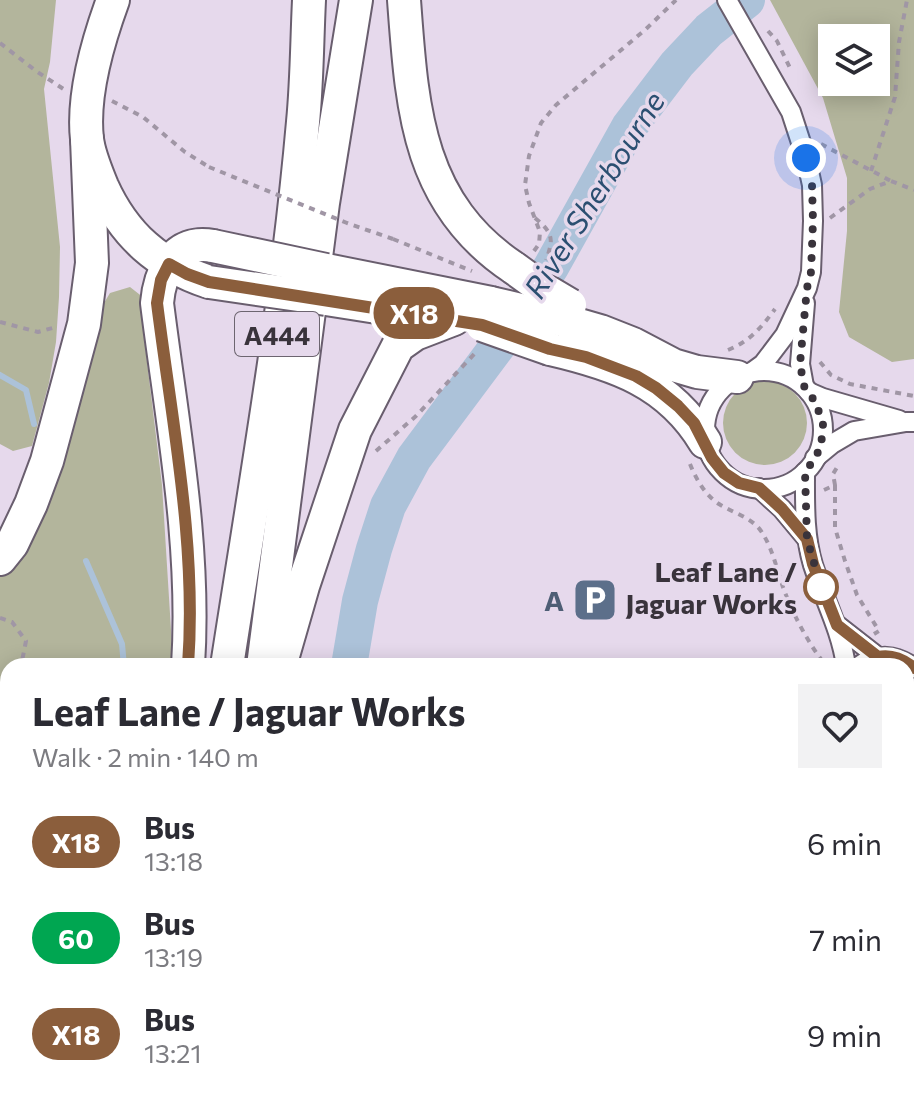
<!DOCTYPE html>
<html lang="en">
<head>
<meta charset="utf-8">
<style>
	body { margin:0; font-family:Commissioner,sans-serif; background:#f2f2f3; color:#2b2b33; height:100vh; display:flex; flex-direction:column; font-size:30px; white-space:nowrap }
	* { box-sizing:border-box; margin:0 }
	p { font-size:26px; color:#7c7c81 }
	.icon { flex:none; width:44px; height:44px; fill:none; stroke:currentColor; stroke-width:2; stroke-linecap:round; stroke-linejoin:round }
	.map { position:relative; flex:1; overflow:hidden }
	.sheet { position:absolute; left:0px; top:658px; width:914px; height:440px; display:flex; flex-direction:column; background:#fff; border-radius:24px 24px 0 0; box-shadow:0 4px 20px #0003 }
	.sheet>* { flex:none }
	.badge { padding:0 16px; border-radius:26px; font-size:28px; line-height:52px }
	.buttons { position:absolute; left:818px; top:24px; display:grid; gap:16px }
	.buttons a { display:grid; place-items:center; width:72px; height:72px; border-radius:0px; background:#fff; box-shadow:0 4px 20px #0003; font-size:40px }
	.you { position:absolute; width:40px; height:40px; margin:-20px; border:6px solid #fff; border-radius:50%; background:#1a73e8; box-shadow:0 0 0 12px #1a73e833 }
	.map>.badge { position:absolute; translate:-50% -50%; box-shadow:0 0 0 4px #fff }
	.round { display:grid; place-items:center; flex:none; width:84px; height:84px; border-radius:0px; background:#f2f2f3 }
	.headline { display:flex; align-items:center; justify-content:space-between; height:136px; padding:0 32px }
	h1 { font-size:38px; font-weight:700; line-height:60px }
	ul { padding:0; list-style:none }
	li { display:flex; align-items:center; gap:24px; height:96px; padding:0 32px }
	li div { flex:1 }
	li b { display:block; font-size:30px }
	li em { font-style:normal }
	li .badge { min-width:88px; font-weight:700; text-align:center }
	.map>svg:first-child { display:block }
</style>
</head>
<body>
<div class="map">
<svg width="914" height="1098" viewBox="0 0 914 1098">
	<rect width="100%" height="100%" fill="#e6d9ec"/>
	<g fill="#b3b59c" fill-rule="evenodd">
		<polygon points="0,0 56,0 50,62 44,89 60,247 59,297 56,342 49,383 32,446 13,451 0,444"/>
		<path d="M770,0h144v359l-22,3 -43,-25 -10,-25 8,-81v-53l-24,-80zM832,38h44v44h-44z"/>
		<polygon points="130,287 144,298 142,321 162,485 172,646 171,666 8,666 8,1090 104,1090 104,1098 0,1098 0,572 101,308 110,293"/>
		<circle cx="765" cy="423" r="42"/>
	</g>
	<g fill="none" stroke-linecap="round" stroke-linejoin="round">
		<g stroke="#acc2d9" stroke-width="6">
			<polyline points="0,375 26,390 34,424"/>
			<polyline points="86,561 122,644 124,666"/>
		</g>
		<g stroke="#acc2d9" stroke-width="36">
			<polyline points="349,666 360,601 374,549 388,506 414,458 514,324 551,267 629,127 677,64 709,30 747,0"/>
			<polyline points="437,1098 444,1090"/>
		</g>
		<g stroke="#695e6e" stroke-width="13">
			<g id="service">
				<polyline points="910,731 907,781 914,826"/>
				<polyline points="906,910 914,906"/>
				<polyline points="541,1098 547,1090"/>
				<polyline points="755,1098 762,1090"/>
			</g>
		</g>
		<g stroke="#695e6e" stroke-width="22">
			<g id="minor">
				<polyline points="727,0 791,112 806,158 812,185 813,221 811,272 807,288 785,335 763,364 752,372"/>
				<circle cx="764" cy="430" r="59"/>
				<polyline points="804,386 800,364 805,303"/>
				<polyline points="809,392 823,398 899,420"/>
				<polyline points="815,458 832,444 854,431 906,422 914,422"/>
				<path d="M805,472c0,31 -1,63 8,93 11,34 28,65 33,101"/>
				<polyline points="759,488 782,509 807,539"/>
				<polyline points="837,625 878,657"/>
				<path d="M859,666c18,-13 37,-12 55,2"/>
				<polyline points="906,733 914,727"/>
			</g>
		</g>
		<g stroke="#695e6e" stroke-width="36">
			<g id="trunk">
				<path d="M113,0c-15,41 -31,95 -26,139 2,16 9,32 15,47 22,49 56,79 107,96"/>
				<path d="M404,0c8,106 12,203 110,268"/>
				<polyline points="326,270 491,303"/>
				<polyline points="326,299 453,319"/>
				<polyline points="562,320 600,331 633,344 673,365 697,372 737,377"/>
				<path d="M550,349c65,15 119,33 155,93"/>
				<polyline points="0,559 12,544 31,504 47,461 84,324 92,263 87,139"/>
				<path d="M188,666c8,-121 -16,-243 -31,-363 3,-32 18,-64 56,-57"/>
				<path d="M227,666c28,-181 60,-362 76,-544 4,-41 4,-81 6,-122"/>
				<polyline points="263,666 323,203 356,0"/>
				<polyline points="280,666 303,586 355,430 398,346 415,334 454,319"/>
				<polyline points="160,1098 161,1090"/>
				<polyline points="202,1098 203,1090"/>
			</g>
		</g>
		<g stroke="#a096a5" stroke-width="4" stroke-dasharray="6 6" stroke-linecap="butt">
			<polyline points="768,31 777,41 790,68"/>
			<polyline points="0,43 36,71 65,90"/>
			<polyline points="112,101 143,117 185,152 209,167"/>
			<polyline points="821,144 891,181"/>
			<polyline points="871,171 895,97 899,42 907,0"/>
			<path d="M535,218c18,15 19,21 11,42"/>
			<polyline points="830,218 870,189 891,181 914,190"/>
			<polyline points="393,239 472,271"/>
			<polyline points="534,251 539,244 540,232 529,203 525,185 529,156 541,123 556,105 646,29 676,0"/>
			<polyline points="0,322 38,332 56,327"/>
			<path d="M728,350c22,-9 33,-22 47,-41"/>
			<polyline points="820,362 831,375 850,384 914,396"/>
			<polyline points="376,451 416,416 478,350"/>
			<path d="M690,464c6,15 15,31 29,40 14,9 32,13 42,27 13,19 16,42 25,64 10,25 23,49 40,71"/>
			<polyline points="835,485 835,528 845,561 857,595 879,631 874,634"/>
			<polyline points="824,490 835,485 833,474 839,464"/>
			<polyline points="0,618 12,622 26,641 21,666"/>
			<polyline points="0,1018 8,970"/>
			<polyline points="0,1071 8,1069"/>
			<polyline points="272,1098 274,1090"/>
		</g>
		<use href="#service" stroke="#fff" stroke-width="9"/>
		<use href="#minor" stroke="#fff" stroke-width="18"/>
		<use href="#trunk" stroke="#fff" stroke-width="32"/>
		<g stroke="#695e6e" stroke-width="36" stroke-linecap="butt">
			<g id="trunk-bridge">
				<polyline points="213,246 326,270"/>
				<polyline points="514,268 543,289 570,305"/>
				<polyline points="209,282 326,299"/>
				<polyline points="491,303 562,320"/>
				<polyline points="482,325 550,349"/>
			</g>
		</g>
		<polyline stroke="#a096a5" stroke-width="4" stroke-dasharray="6 6" stroke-linecap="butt" points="209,167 347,223 393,239"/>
		<use href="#trunk-bridge" stroke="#fff" stroke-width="32"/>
	</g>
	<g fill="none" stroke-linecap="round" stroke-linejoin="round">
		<g stroke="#fff" stroke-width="18">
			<path id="line" d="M188,666c9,-121 -16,-243 -31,-363l4,-23 8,-16 18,10 22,8 273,43 68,24 36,8 50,19 20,12 22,18 16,17 18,35 12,15 15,10 20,5 23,21 25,30 6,25 24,61 41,32c14,-3 25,2 36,11"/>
		</g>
		<use href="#line" stroke="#8b5e3c" stroke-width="12"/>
		<polyline stroke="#39333b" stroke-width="8" stroke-dasharray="0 14.4" points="806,158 812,185 813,221 811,272 807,288 800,364 804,386 816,403 823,425 821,446 815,458 805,472 807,539 821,587"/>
	</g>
	<defs>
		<g id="parking-square" transform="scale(2.3)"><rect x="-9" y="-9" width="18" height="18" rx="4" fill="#5c6f8a" stroke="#e6d9ec"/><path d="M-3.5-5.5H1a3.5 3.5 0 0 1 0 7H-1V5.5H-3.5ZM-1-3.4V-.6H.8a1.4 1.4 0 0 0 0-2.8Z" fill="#fff"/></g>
	</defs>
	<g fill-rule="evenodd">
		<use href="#parking-square" x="595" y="600"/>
	</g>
	<circle fill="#fff" stroke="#8b5e3c" stroke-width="4" cx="821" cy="587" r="16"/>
	<g text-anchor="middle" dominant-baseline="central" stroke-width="7" stroke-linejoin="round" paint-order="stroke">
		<rect fill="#e6d9ec" stroke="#6d6570" stroke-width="2" x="235" y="312" width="84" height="44" rx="6"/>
		<g font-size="26" font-weight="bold" fill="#39333b">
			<text x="277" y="334">A444</text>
		</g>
		<g font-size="28" font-weight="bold" fill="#39333b" stroke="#e6d9ec" text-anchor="end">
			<text x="797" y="571">Leaf Lane /<tspan x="797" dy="32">Jaguar Works</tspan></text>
		</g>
		<g font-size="28" font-weight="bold" fill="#4e5e75" stroke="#e6d9ec" text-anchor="end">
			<text x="564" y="600">A</text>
		</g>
		<g font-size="30" font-style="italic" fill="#2b4f71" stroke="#e6d9ec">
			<text transform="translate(593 194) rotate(-58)">River Sherbourne</text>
		</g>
	</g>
</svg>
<div class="buttons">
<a><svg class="icon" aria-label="layers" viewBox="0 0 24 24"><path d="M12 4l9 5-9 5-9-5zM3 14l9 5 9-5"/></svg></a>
</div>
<div class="you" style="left:806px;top:158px"></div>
<b class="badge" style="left:414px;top:313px;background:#8b5e3c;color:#fff">X18</b>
<section class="sheet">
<div class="headline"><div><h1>Leaf Lane / Jaguar Works</h1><p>Walk · 2 min · 140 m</p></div><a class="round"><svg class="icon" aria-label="heart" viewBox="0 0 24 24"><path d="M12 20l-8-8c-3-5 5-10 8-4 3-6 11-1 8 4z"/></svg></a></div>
<ul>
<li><span class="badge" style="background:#8b5e3c;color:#fff">X18</span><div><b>Bus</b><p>13:18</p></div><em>6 min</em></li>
<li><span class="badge" style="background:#00a651;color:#fff">60</span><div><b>Bus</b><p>13:19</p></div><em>7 min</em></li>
<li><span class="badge" style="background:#8b5e3c;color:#fff">X18</span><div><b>Bus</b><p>13:21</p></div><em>9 min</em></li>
</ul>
</section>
</div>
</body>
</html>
